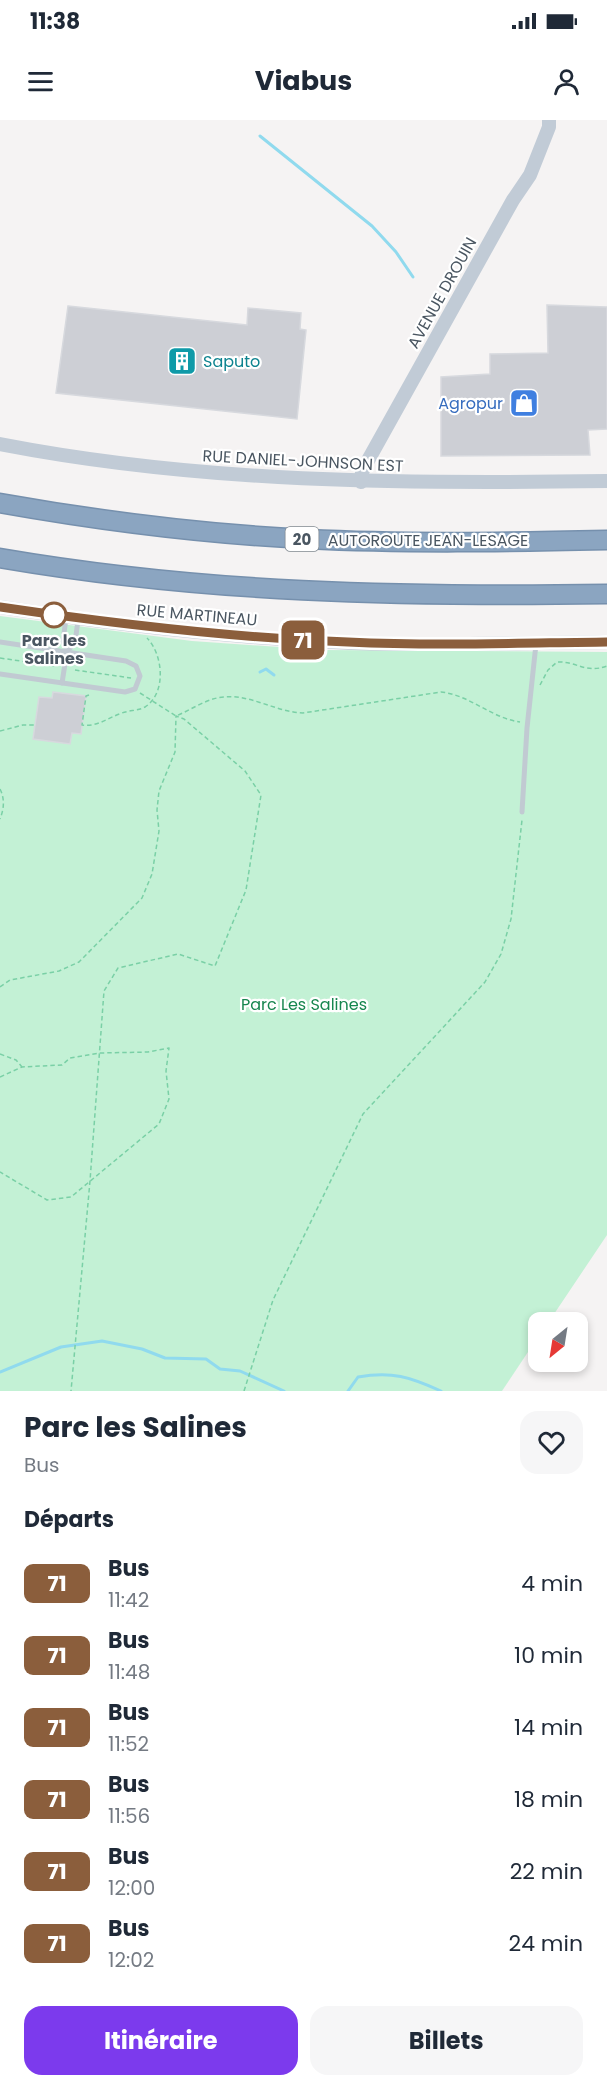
<!DOCTYPE html>
<html lang="fr">
<head>
<meta charset="utf-8">
<style>
	body { margin:0; font-family:Poppins,sans-serif; background:#f6f6f7; color:#1f2937; height:100vh; display:flex; flex-direction:column; font-size:22px; white-space:nowrap }
	* { box-sizing:border-box; margin:0 }
	p { font-size:20px; color:#747a83 }
	.icon { flex:none; width:33px; height:33px; fill:none; stroke:currentColor; stroke-width:2; stroke-linecap:round; stroke-linejoin:round }
	.map { position:relative; height:1271px; overflow:hidden }
	.details { display:flex; flex-direction:column; background:#fff; flex:1 }
	.details>* { flex:none }
	.badge { padding:0 12px; border-radius:9px; font-size:21px; line-height:39px }
	.needle { width:39px; rotate:210deg }
	.fabs { position:absolute; left:528px; top:1192px; display:grid; gap:12px }
	.fabs a { display:grid; place-items:center; width:60px; height:60px; border-radius:12px; background:#fff; box-shadow:0 3px 9px #0003; font-size:30px }
	.map>.badge { position:absolute; translate:-50% -50%; box-shadow:0 0 0 3px #fff }
	h2 { padding:0 24px; font-size:22px; line-height:54px }
	.round { display:grid; place-items:center; flex:none; width:63px; height:63px; border-radius:18px; background:#f6f6f7 }
	.overview { display:flex; align-items:center; justify-content:space-between; height:102px; padding:0 24px }
	h1 { font-size:28px; font-weight:700; line-height:45px }
	.primary-button { display:flex; gap:12px; margin-top:auto; padding:12px 24px }
	.primary-button a { flex:1; height:69px; border-radius:18px; background:#7c3aed; color:#fff; font-size:24px; font-weight:700; line-height:69px; text-align:center }
	.primary-button a+a { background:#f6f6f7; color:#1f2937 }
	ul { padding:0; list-style:none }
	li { display:flex; align-items:center; gap:18px; height:72px; padding:0 24px }
	li div { flex:1 }
	li b { display:block; font-size:22px }
	li em { font-style:normal }
	li .badge { min-width:66px; font-weight:700; text-align:center }
	.status { display:flex; justify-content:space-between; align-items:center; height:42px; padding:0 30px; background:#fff; direction:ltr }
	.status svg { height:16px; fill:currentColor }
	header { display:flex; justify-content:space-between; align-items:center; height:78px; padding:0 24px; background:#fff; font-size:27px; font-weight:700 }
	.map>svg:first-child { display:block }
</style>
</head>
<body>
<div class="status"><b>11:38</b><svg viewBox="0 0 49 12"><path d="M0 12V9h3v3zM5 12V6h3v6zM10 12V3h3v9zM15 12V0h3v12zM26 1h20v11H26zM47 4h2v5h-2z"/></svg></div>
<header><svg class="icon" aria-label="menu" viewBox="0 0 24 24"><path d="M4 6h16M4 12h16M4 18h16"/></svg>Viabus<svg class="icon" aria-label="person" viewBox="0 0 24 24"><circle cx="12" cy="8" r="4"/><path d="M4 21q1-7 8-7t8 7"/></svg></header>
<div class="map">
<svg width="607" height="1271" viewBox="0 0 607 1271">
	<rect width="100%" height="100%" fill="#f5f3f3"/>
	<polygon fill="#c3f1d5" points="0,496 192,521 323,530 607,532 607,1115 548,1203 538,1203 538,1217 502,1271 0,1271"/>
	<g fill="none" stroke-linecap="round" stroke-linejoin="round">
		<g stroke="#90daee" stroke-width="3">
			<polyline points="260,16 372,106 396,132 413,157"/>
			<polyline points="260,552 266,549 274,555"/>
			<polyline points="0,1252 61,1227 102,1221 142,1229 165,1238 206,1239 220,1249 240,1251 284,1271"/>
			<path d="M348,1271l10,-14c34,-6 52,0 83,14"/>
		</g>
	</g>
	<g fill="#cdcfd5" stroke="#d7d9de" stroke-width="1.5">
		<polygon points="547,185 607,187 607,309 588,310 590,335 441,336 441,257 490,254 490,234 548,233"/>
		<polygon points="68,186 247,205 248,188 301,193 300,209 306,210 297,299 56,273"/>
		<polygon points="53,572 86,576 81,614 72,613 70,624 33,619 39,577 52,578"/>
	</g>
	<g fill="none" stroke-linecap="round" stroke-linejoin="round">
		<g stroke="#7690ad" stroke-width="21">
			<g id="highway">
				<path d="M0,383c101,18 204,31 307,36 100,5 200,3 300,1"/>
				<path d="M0,438c204,35 401,39 607,36"/>
			</g>
		</g>
		<g stroke="#7ad0a6" stroke-width="1.5" stroke-dasharray="4.5 3" stroke-linecap="butt">
			<polyline points="0,538 54,546"/>
			<polyline points="75,550 131,558"/>
			<path d="M540,565l8,-15 9,-8c20,-1 28,12 50,4"/>
			<path d="M140,573l36,23c15,-6 31,-18 48,-19 26,-3 52,15 79,16l138,-21c29,3 50,26 79,30"/>
			<path d="M89,575l-3,1 -4,29c16,2 25,-7 40,-12 8,-3 16,-2 23,-6 22,-14 18,-53 2,-69"/>
			<polyline points="0,611 23,605 35,605"/>
			<path d="M0,669c5,10 4,20 0,30"/>
			<polyline points="0,867 10,860 59,851 79,842 142,778 152,754 159,711 157,690 159,671 175,632 176,596 184,599 245,651 261,675 246,770 215,846 178,834 118,848 104,871 90,1061 71,1271"/>
			<polyline points="0,934 16,940 22,947"/>
			<polyline points="0,957 22,947 62,945 70,938 100,933 148,932 169,928 166,951 169,979 159,1004 71,1077 47,1080 0,1052"/>
			<polyline points="244,1271 273,1180 363,994 485,862 501,834 511,799 522,700"/>
		</g>
		<g stroke="#c1cad2" stroke-width="5">
			<polyline points="0,522 126,541 136,546 140,556 135,569 125,572 0,554"/>
			<polyline points="67,531 75,523 78,500"/>
			<polyline points="62,563 67,531 63,521 66,498"/>
			<polyline points="522,692 527,608 536,524"/>
		</g>
		<g stroke="#c1cbd6" stroke-width="14">
			<path d="M0,324c201,39 403,40 607,37"/>
			<polyline points="361,362 362,352 366,344 513,80 530,55 549,7 549,0"/>
			<path d="M0,487c117,18 234,31 352,36 85,3 170,0 255,-1"/>
		</g>
		<use href="#highway" stroke="#8ba5c1" stroke-width="18"/>
	</g>
	<g fill="none" stroke-linecap="round" stroke-linejoin="round">
		<g stroke="#fff" stroke-width="14">
			<path id="line" d="M0,487c116,17 231,31 348,35 86,4 173,1 259,0"/>
		</g>
		<use href="#line" stroke="#8b5e3c" stroke-width="9"/>
	</g>
	<defs>
		<g id="building-square" transform="scale(1.5)"><rect x="-9" y="-9" width="18" height="18" rx="4" fill="#0f9aa8" stroke="#fff"/><path d="M-4-6H4V6H1V3H-1V6H-4ZM-2.5-4.3h1.7v1.8h-1.7ZM.8-4.3h1.7v1.8H.8ZM-2.5-1h1.7V.8h-1.7ZM.8-1h1.7V.8H.8Z" fill="#fff"/></g>
		<g id="shop-square" transform="scale(1.5)"><rect x="-9" y="-9" width="18" height="18" rx="4" fill="#3f7fe0" stroke="#fff"/><path d="M-5-2.5h2.3a2.7 3.5 0 0 1 5.4 0H5L5.5 6h-11ZM-1.5-2.5h3a1.5 2.3 0 0 0-3 0Z" fill="#fff"/></g>
	</defs>
	<g fill-rule="evenodd">
		<use href="#building-square" x="182" y="241"/>
		<use href="#shop-square" x="524" y="283"/>
	</g>
	<circle fill="#fff" stroke="#8b5e3c" stroke-width="3" cx="54" cy="495" r="12"/>
	<g text-anchor="middle" dominant-baseline="central" stroke-width="4.5" stroke-linejoin="round" paint-order="stroke">
		<rect fill="#fff" stroke="#808990" stroke-width="1.5" x="285.5" y="407" width="33" height="24" rx="4.5"/>
		<g font-size="15" font-weight="bold" fill="#4a5661">
			<text x="302" y="419">20</text>
		</g>
		<g font-size="16" fill="#4a5661" stroke="#fff">
			<text transform="translate(442 173) rotate(-61)">AVENUE DROUIN</text>
			<text transform="translate(303 341) rotate(3)">RUE DANIEL-JOHNSON EST</text>
			<text x="428" y="420">AUTOROUTE JEAN-LESAGE</text>
			<text transform="translate(197 495) rotate(5)">RUE MARTINEAU</text>
		</g>
		<g font-size="16" fill="#0d838f" stroke="#fff" text-anchor="start">
			<text x="203" y="241">Saputo</text>
		</g>
		<g font-size="16" fill="#366cbe" stroke="#fff" text-anchor="end">
			<text x="503" y="283">Agropur</text>
		</g>
		<g font-size="16" font-weight="bold" fill="#4a5661" stroke="#fff">
			<text x="54" y="520">Parc les<tspan x="54" dy="18">Salines</tspan></text>
		</g>
		<g font-size="16" fill="#17864f" stroke="#fff">
			<text x="304" y="884">Parc Les Salines</text>
		</g>
	</g>
</svg>
<div class="fabs">
<a><svg class="needle" viewBox="-14 -14 28 28"><path d="M0-13l5 13h-10z" fill="#e53935"/><path d="M0 13l5-13h-10z" fill="#747a83"/></svg></a>
</div>
<b class="badge" style="left:303px;top:520px;background:#8b5e3c;color:#fff">71</b>
</div>
<section class="details">
<div class="overview"><div><h1>Parc les Salines</h1><p>Bus</p></div><a class="round"><svg class="icon" aria-label="heart" viewBox="0 0 24 24"><path d="M12 20l-8-8c-3-5 5-10 8-4 3-6 11-1 8 4z"/></svg></a></div>
<h2>Départs</h2>
<ul>
<li><span class="badge" style="background:#8b5e3c;color:#fff">71</span><div><b>Bus</b><p>11:42</p></div><em>4 min</em></li>
<li><span class="badge" style="background:#8b5e3c;color:#fff">71</span><div><b>Bus</b><p>11:48</p></div><em>10 min</em></li>
<li><span class="badge" style="background:#8b5e3c;color:#fff">71</span><div><b>Bus</b><p>11:52</p></div><em>14 min</em></li>
<li><span class="badge" style="background:#8b5e3c;color:#fff">71</span><div><b>Bus</b><p>11:56</p></div><em>18 min</em></li>
<li><span class="badge" style="background:#8b5e3c;color:#fff">71</span><div><b>Bus</b><p>12:00</p></div><em>22 min</em></li>
<li><span class="badge" style="background:#8b5e3c;color:#fff">71</span><div><b>Bus</b><p>12:02</p></div><em>24 min</em></li>
</ul>
<div class="primary-button"><a>Itinéraire</a><a>Billets</a></div>
</section>
</body>
</html>
